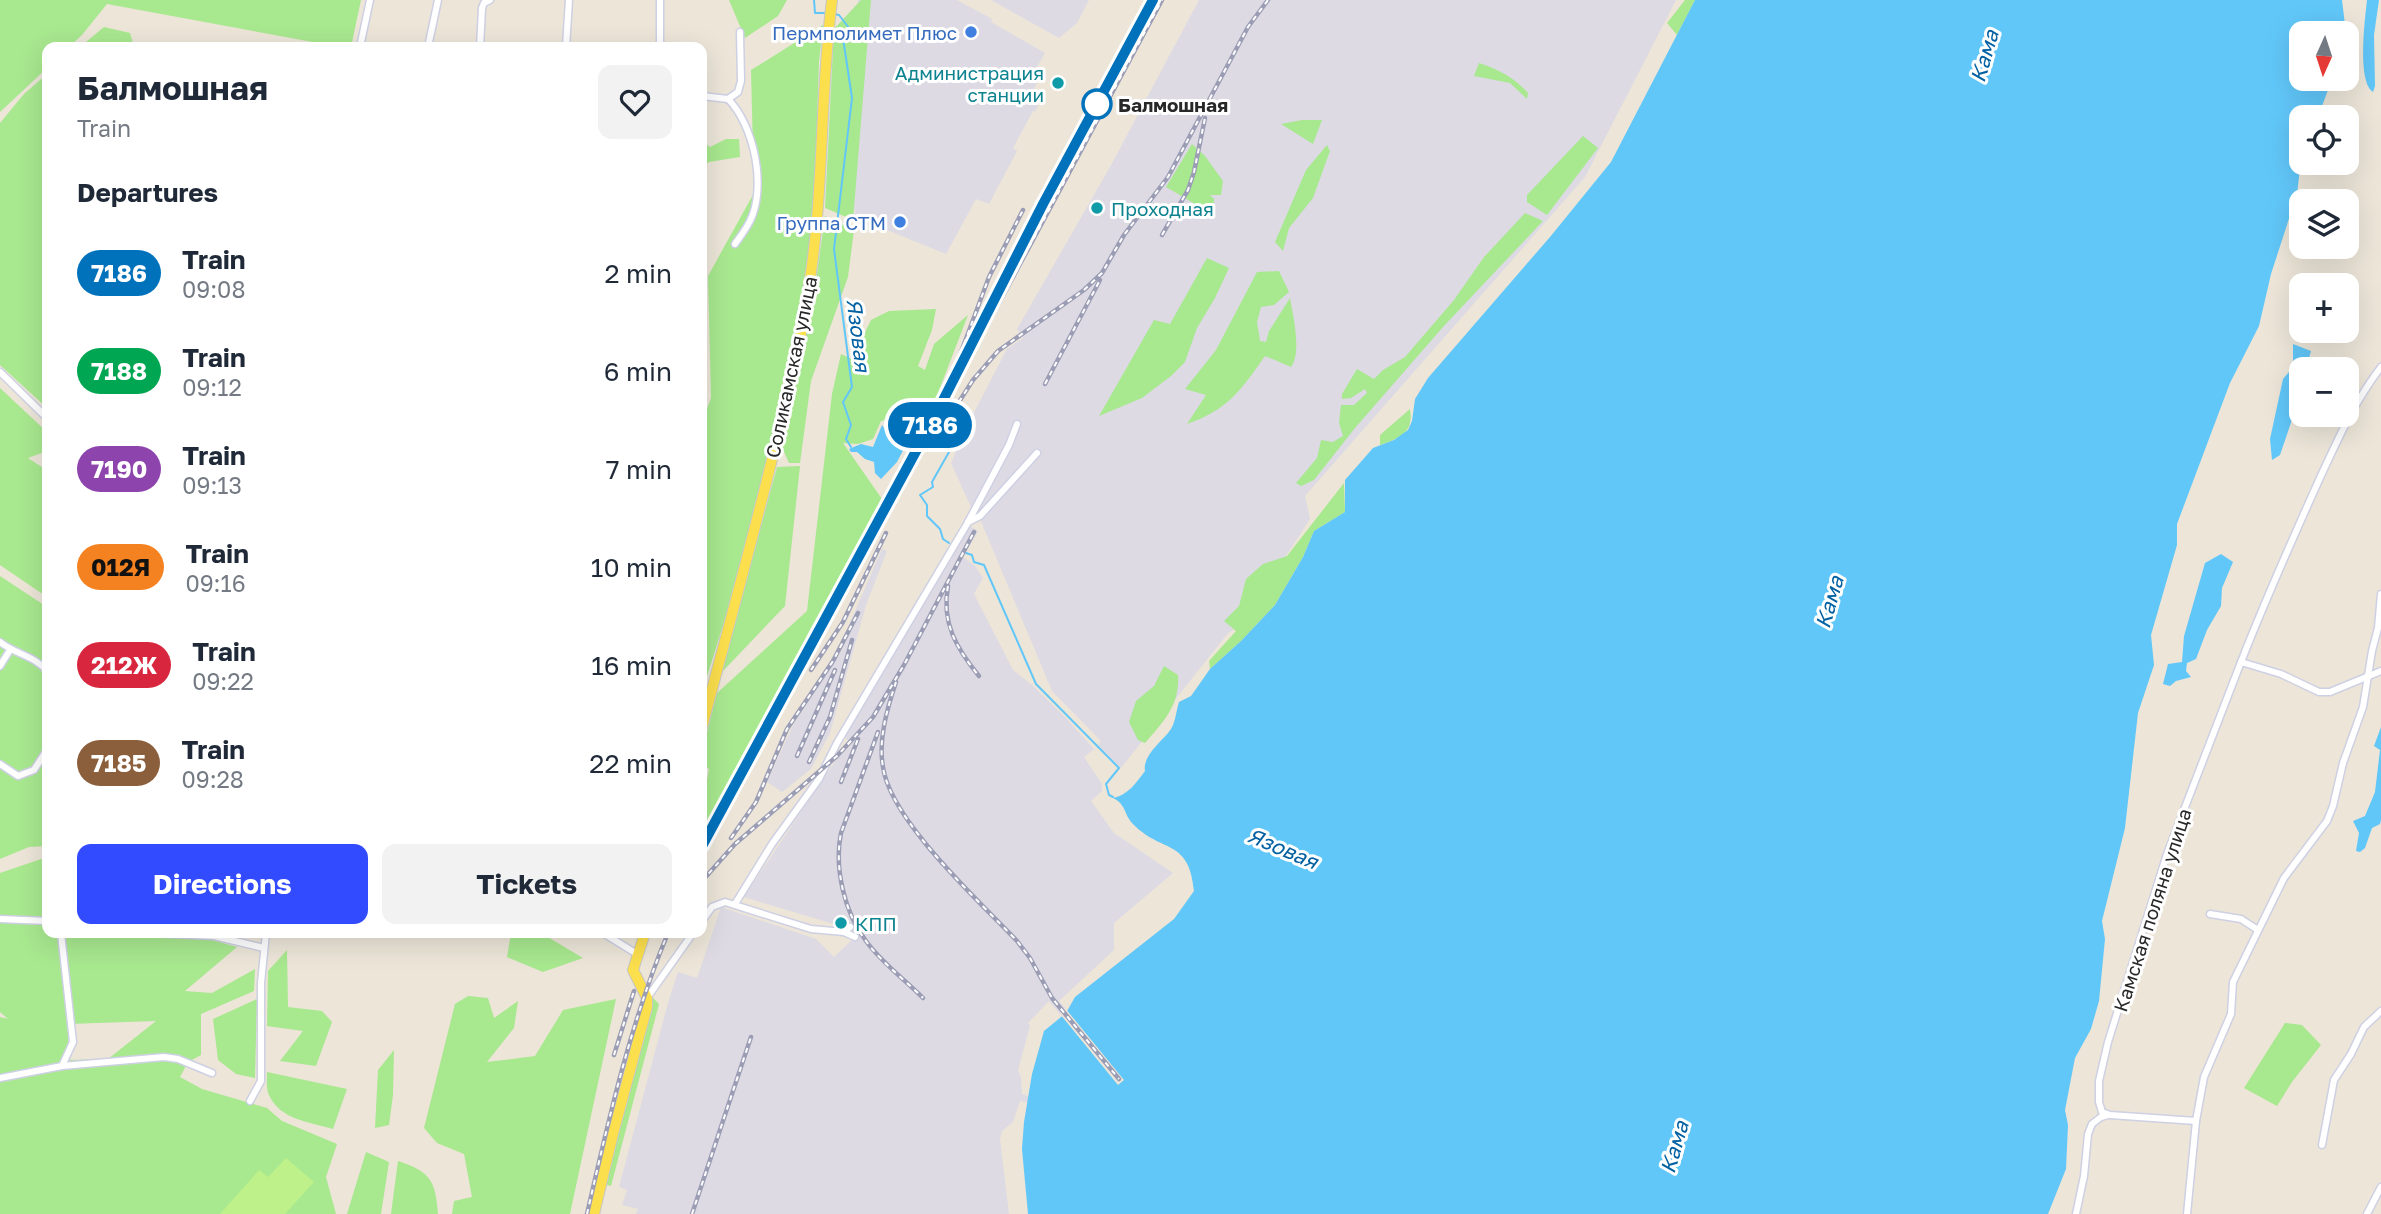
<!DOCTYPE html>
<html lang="en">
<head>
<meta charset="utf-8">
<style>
	body { margin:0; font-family:"Golos Text",sans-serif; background:#f2f2f3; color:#1f2937; height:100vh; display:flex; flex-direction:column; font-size:26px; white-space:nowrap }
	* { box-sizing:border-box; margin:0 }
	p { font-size:23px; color:#747a83 }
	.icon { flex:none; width:38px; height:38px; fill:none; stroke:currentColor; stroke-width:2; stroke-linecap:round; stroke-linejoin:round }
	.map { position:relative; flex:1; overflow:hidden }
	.side { position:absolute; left:42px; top:42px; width:665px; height:896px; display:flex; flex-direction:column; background:#fff; border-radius:14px; box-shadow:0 7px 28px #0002 }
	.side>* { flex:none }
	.badge { padding:0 14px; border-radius:23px; font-size:24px; line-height:46px }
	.needle { width:46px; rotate:183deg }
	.controls { position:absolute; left:2289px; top:21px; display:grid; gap:14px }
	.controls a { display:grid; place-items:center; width:70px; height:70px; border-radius:14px; background:#fff; box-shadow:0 7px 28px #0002; font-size:35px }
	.map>.badge { position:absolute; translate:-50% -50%; box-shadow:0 0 0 4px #fff }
	h2 { padding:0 35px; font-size:26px; line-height:63px }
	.round { display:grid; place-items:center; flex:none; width:74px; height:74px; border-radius:14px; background:#f2f2f3 }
	.summary { display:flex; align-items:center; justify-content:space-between; height:119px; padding:0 35px }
	h1 { font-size:33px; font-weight:700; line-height:52px }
	.button { display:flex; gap:14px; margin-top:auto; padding:14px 35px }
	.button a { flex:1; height:80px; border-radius:14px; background:#334bff; color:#fff; font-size:28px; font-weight:700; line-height:80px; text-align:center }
	.button a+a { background:#f2f2f3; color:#1f2937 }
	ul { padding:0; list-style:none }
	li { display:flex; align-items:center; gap:21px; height:98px; padding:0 35px }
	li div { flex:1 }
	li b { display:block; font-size:26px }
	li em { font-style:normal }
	li .badge { min-width:77px; font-weight:700; text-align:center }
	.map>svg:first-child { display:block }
</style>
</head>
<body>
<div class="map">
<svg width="2381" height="1214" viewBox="0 0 2381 1214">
	<rect width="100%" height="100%" fill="#ece5d8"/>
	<g fill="#dddae4">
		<polygon points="858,0 957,0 992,19 991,22 1045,53 1030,79 1037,83 1029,98 1038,106 1035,112 1033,111 1013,148 1017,151 989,204 976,199 946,254 855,217 846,88"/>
		<polygon points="991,0 1089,0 1077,23 1059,38"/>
		<polygon points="1199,0 1676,0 1585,177 1305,496 1310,519 1240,626 1228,633 1121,768 1098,745 1101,741 1052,691 980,519 971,507 951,463 970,420 1007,349 1023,338 1017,329 1110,167"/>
		<polygon points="970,526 978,531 963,557 975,566 983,578 974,594 1013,670 1032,685 1064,716 1094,749 1084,757 1102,784 1102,791 1091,801 1114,833 1173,873 1114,923 1114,950 1059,1001 1124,1080 1118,1085 1049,1001 1028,1023 1030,1026 1018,1070 1021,1077 1022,1094 1034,1098 1033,1104 1020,1101 1013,1122 1002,1131 1000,1139 1009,1214 636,1214 638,1209 622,1205 627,1190 619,1187 668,1003 678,972 697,978 721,907 816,939 834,957 857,935 847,924 837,925 744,897 836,760 851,745 845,737"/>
		<polygon points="882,549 887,551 866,605 830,733 811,769 782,792 767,782 794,723 839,655 843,648 840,646"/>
	</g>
	<g fill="#a8e88f" fill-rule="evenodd">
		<polygon points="0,0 361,0 351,47 340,47 107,4 82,35 69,47 47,47 47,68 0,112"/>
		<polygon points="729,0 787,0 778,16 745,38"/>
		<polygon points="861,0 871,0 853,220 825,208 834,29"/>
		<polygon points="1685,0 1695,0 1677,35 1667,23"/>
		<polygon points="823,25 819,62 814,212 804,283 764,471 732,596 702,693 702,422 711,398 708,276 754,193 751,70"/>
		<polygon points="104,27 130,33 134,47 80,47"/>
		<path d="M1479,63c19,6 36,15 49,30l-1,6 -17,-16 -36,-7z"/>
		<polygon points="47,74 47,408 0,365 0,123 24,94"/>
		<polygon points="1302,120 1322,120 1313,144 1281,124"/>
		<polygon points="1583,136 1598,148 1547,215 1527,202 1527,195"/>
		<polygon points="726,139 739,139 740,157 709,162 702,168 702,141 710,147"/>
		<polygon points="1192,144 1205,156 1223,181 1221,195 1210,195 1214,199 1214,215 1166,187"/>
		<polygon points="1327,145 1330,151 1313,198 1289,228 1283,251 1275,242 1306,170"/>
		<polygon points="1525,213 1543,221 1443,327 1355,428 1314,480 1301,486 1296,483 1317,458 1321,440 1333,442 1343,436 1339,423 1341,405 1354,405 1367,393 1365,389 1351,398 1342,399 1342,394 1357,369 1374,379 1383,370 1405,357 1454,300 1484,257"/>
		<polygon points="825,216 854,230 848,277 811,381 800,463 789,463 781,445 812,310"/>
		<polygon points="1207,258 1229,268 1215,298 1197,328 1185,362 1171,376 1142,398 1099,416 1154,320 1170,324"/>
		<path d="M1279,271l10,21 -15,13 -13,2 -4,15 3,19 6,1 3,-11 21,-33c3,17 12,55 1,69l-26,-11c-23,33 -37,54 -78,68l19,-29 -21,-6 31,-39 41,-78z"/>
		<path d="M936,309l-4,21 -14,36 7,4 9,-26 34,-29 -35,91 -21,27c-10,-7 -19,-15 -31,-12l-8,18 -15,5 -15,-1 39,56 -2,9 -178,328v-28l7,-39 -7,-4v-12l15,-60 90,-82 25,-217 9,-40 11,5 19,-39 18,-9z"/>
		<polygon points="0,388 47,432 47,451 28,458 45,469 47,466 47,597 0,565"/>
		<path d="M1410,409c4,24 -10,29 -30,36v-10z"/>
		<polygon points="800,466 785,606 722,672 777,467"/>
		<polygon points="1344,483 1345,512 1314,531 1303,557 1275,605 1241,641 1210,669 1209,661 1236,631 1224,621 1239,606 1246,579 1263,564 1287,556"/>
		<polygon points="0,576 47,607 47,846 29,847 0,859"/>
		<path d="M1164,666l14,9c2,30 -14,46 -33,68l-7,-3 -9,-18 7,-21 18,-15z"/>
		<path d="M47,857v76h140l50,14 -52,44 27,2 43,-24 -1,22 -53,23v41l-13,7 -8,15 22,12 65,19 15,13 55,23 -11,33 10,37h-336v-197l8,2 -8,-7v-139zM156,1021l-48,38 -40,1v-36z"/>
		<polygon points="511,933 541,933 583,958 543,972 507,957"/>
		<polygon points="287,950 288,1007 322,1011 332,1022 316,1066 280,1061 303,1031 267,1026 268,971"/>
		<polygon points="468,996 488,998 494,1018 518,1001 514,1028 487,1062 535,1056 563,1010 616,999 570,1214 452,1214 454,1201 472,1197 464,1154 437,1143 424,1128 455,1004"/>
		<polygon points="653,998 659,1004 611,1186 605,1184"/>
		<polygon points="257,999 255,1078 236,1074 218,1060 213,1019"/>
		<polygon points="2285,1023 2302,1025 2321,1045 2292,1082 2277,1106 2244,1088"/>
		<polygon points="394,1050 393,1095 389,1125 375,1128 378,1070"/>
		<path d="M267,1072l80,17 -14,40c-23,-7 -53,-9 -64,-34 -3,-6 -2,-16 -2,-23z"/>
		<polygon points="366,1152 389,1162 381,1214 347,1214"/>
		<path d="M398,1161c33,11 37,19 40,53h-47z"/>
	</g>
	<polygon fill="#bef18a" points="286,1158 314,1182 285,1214 220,1214 259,1170 268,1177"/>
	<g fill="#61c7f9">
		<path d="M1695,0h647l4,33h-45v46h31l-14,38h-17v43l-4,34 -26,80 -12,52 -29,57 -53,141v21l-26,90 3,30 -16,48 -13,115 -23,93 3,18 -6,62 -8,28 -16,29 -10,52 3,15 -2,44 -18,45h-1020l-6,-65 2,-27 8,-48 12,-43 22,-18 9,-16 99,-78 20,-28c-5,-54 -33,-37 -62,-68 -8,-9 -6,-19 -19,-25 15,-3 23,-15 32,-27 -3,-16 18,-30 26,-42 5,-9 5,-18 8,-27l12,-6 19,-27 31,-28 34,-36 28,-48 11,-26 31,-19v-32l28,-32 21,-8 14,-10 4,-9 3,-22 13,-21 122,-141 61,-75z"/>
		<path d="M2367,0h12l-5,35 1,51 -2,6c-16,-11 -8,-73 -6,-92z"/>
		<polygon points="2293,344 2311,351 2306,369 2301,369 2301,393 2280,455 2272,460 2270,439 2283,379 2293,367"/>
		<polygon points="882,425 886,431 890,428 899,427 910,437 897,462 881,479 875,473 874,462 865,459 857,452 851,452 849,449 861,444 873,447"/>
		<polygon points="2221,554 2233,562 2222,588 2221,606 2207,630 2196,659 2187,663 2186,671 2191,677 2176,681 2170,686 2163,684 2168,664 2182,662 2184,636 2205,563"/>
		<polygon points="2381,727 2381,820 2380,824 2372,828 2365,848 2360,852 2356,851 2359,833 2353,821 2365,816 2375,792 2380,750 2374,746"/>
	</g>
	<polygon fill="#ece5d8" points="1065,1008 1124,1080 1118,1085 1060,1014"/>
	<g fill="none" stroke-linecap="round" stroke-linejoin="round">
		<g stroke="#61c7f9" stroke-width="2">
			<polyline points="814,0 815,13 825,13"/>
			<polyline points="834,14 839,15 849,28 843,38 852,98 834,249 852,387 843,402 851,425 846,439 851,447"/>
			<polyline points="908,434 923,418 955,431 955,437 949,443 949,452 932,482 933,487 920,495 927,505 927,516 940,529 943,539 949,543"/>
			<polyline points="966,553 972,555 974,562 984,565 1036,684 1119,768 1106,784 1109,795 1113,797"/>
		</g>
		<g stroke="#ced0e3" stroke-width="9">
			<g id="minor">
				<polyline points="360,47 370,0"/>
				<polyline points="428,47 438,0"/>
				<polyline points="480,47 482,8 484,3 490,0"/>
				<polyline points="566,47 569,0"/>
				<polyline points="660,47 660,0"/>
				<polyline points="702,96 728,99"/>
				<path d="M728,99c26,26 39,88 22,122 -4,8 -10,16 -15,23"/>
				<polyline points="728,99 738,92 741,81 740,32"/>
				<polyline points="0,372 47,418"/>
				<polyline points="968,522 980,516 1037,453"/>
				<path d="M0,642c15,12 35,14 47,29"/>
				<path d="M2241,662c24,-61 51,-122 78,-182 19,-41 35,-78 62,-113"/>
				<polyline points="0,666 10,650"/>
				<polyline points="0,764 18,776 34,770 47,750"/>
				<polyline points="735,904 772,844 819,779 837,743 967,524 1009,445 1017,424"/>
				<polyline points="2210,914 2241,919 2258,930"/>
				<polyline points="0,919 47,921"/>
				<polyline points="702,921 712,907 725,902 811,929 844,932 850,927"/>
				<polyline points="844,932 855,937"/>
				<polyline points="61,933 73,1042 62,1066"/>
				<polyline points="148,933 214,936 264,948"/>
				<polyline points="603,933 637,954"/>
				<polyline points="647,998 693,933"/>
				<polyline points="0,1078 62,1066 164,1057 178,1059 212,1073"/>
				<polyline points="250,1101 261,1081 261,983 266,933"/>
				<polyline points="2196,1121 2204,1077 2231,1014 2233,982 2284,878 2327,821 2333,806 2343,763 2363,707 2372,651 2378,628 2381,594"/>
				<polyline points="2322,1145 2334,1080 2351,1054 2364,1027 2381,1011"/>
				<polyline points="2076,1214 2084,1176 2088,1134 2092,1124 2101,1117 2108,1115"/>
				<polyline points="2187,1214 2196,1121 2110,1115 2102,1112 2099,1102 2099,1081 2108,1042 2167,854 2241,662 2281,674 2319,692 2330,692 2381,671"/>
				<polyline points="2367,1214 2381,1187"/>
			</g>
		</g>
		<g stroke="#c7c7c7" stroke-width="12">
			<g id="primary">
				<path d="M702,727c24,-91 49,-181 71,-272 14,-58 29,-116 37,-176 14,-92 10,-186 22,-279"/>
				<polyline points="594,1214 613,1134 647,1007 647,998 633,970 645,933"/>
			</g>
		</g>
		<use href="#minor" stroke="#fff" stroke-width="6"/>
		<use href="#primary" stroke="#fcdf4d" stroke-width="10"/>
		<g stroke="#9b9db5" stroke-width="4.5">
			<g id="rail">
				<polyline points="1162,235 1188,190 1194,172 1205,118"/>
				<polyline points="957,363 989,277 1023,210"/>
				<polyline points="1045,384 1100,280"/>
				<polyline points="948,419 973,380 998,351 1084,290 1102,273 1124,235 1168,177 1248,27 1268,0"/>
				<path d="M948,586c-7,37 9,63 31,90"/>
				<polyline points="811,670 843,622 886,533"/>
				<path d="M896,682c-9,27 -18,58 -13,85 7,53 97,135 134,174l13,17 22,40 67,81"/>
				<path d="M878,732l-37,101c-7,34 3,79 25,108 15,21 38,38 57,57"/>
				<polyline points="797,756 835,670"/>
				<polyline points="809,762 830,717 852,640"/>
				<polyline points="841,782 858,739"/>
				<polyline points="731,838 756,802 787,729 833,661 858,613"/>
				<polyline points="702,855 1162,0"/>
				<polyline points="702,881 735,844 837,756 873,717 904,665 974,532"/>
				<polyline points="614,1055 634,991"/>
				<path d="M587,1214c22,-96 43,-190 81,-281"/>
				<polyline points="692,1214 751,1037"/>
			</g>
		</g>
		<use href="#rail" stroke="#fff" stroke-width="2" stroke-dasharray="5" stroke-linecap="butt"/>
	</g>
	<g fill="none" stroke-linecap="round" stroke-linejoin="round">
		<g stroke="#fff" stroke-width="16">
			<polyline id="line" points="702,846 934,418 1043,204 1153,0"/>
		</g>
		<use href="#line" stroke="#0072bc" stroke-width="10"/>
	</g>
	<g fill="#3f7fe0" stroke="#fff" stroke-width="2.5">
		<circle cx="971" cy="32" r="7"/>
		<circle cx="900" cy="222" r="7"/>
	</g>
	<g fill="#0f9aa8" stroke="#fff" stroke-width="2.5">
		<circle cx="1058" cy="83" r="7"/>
		<circle cx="1097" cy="208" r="7"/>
		<circle cx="841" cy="923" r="7"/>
	</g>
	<circle fill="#fff" stroke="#0072bc" stroke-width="3.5" cx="1097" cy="104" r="14"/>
	<g text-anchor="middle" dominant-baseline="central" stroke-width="6" stroke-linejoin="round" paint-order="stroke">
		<g font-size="19" fill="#366cbe" stroke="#fff" text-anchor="end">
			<text x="957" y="32">Пермполимет Плюс</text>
			<text x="886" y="222">Группа СТМ</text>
		</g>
		<g font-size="19" fill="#0d838f" stroke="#fff" text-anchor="start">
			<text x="1044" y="72" text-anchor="end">Администрация<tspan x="1044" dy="22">станции</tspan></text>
			<text x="1111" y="208">Проходная</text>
			<text x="855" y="923">КПП</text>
		</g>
		<g font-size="19" font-weight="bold" fill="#282828" stroke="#fff" text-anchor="start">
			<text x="1118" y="104">Балмошная</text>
		</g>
		<g font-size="19" fill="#282828" stroke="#fff">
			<text transform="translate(791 367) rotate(-78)">Соликамская улица</text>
			<text transform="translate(2152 910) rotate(-72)">Камская поляна улица</text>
		</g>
		<g font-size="21" font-style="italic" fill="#0261a3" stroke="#fff">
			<text transform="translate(1984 56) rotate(-74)">Кама</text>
			<text transform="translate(859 335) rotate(83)">Язовая</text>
			<text transform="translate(1829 602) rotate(-74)">Кама</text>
			<text transform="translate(1283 848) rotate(23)">Язовая</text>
			<text transform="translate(1674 1147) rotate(-74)">Кама</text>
		</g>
	</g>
</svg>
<div class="controls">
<a><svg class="needle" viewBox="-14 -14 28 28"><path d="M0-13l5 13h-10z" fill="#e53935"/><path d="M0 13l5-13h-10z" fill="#747a83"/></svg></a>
<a><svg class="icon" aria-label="locate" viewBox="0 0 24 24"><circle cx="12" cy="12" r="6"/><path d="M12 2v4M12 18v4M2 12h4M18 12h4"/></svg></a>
<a><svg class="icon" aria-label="layers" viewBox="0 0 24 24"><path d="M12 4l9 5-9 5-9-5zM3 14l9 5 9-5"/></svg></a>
<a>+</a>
<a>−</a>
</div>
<b class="badge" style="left:930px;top:425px;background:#0072bc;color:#fff">7186</b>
<section class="side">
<div class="summary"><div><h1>Балмошная</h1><p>Train</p></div><a class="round"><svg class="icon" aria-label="heart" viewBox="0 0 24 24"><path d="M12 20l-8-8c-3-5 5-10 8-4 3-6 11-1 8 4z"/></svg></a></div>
<h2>Departures</h2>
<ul>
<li><span class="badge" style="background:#0072bc;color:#fff">7186</span><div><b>Train</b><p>09:08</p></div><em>2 min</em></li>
<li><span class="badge" style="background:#00a651;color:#fff">7188</span><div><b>Train</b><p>09:12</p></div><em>6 min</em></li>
<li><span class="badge" style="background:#8e44ad;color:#fff">7190</span><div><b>Train</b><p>09:13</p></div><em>7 min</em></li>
<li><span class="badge" style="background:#f58220;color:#111">012Я</span><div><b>Train</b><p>09:16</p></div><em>10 min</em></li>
<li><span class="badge" style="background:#d7263d;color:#fff">212Ж</span><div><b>Train</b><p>09:22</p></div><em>16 min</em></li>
<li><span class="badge" style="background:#8b5e3c;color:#fff">7185</span><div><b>Train</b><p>09:28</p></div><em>22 min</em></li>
</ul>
<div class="button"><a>Directions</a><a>Tickets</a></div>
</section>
</div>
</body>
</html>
